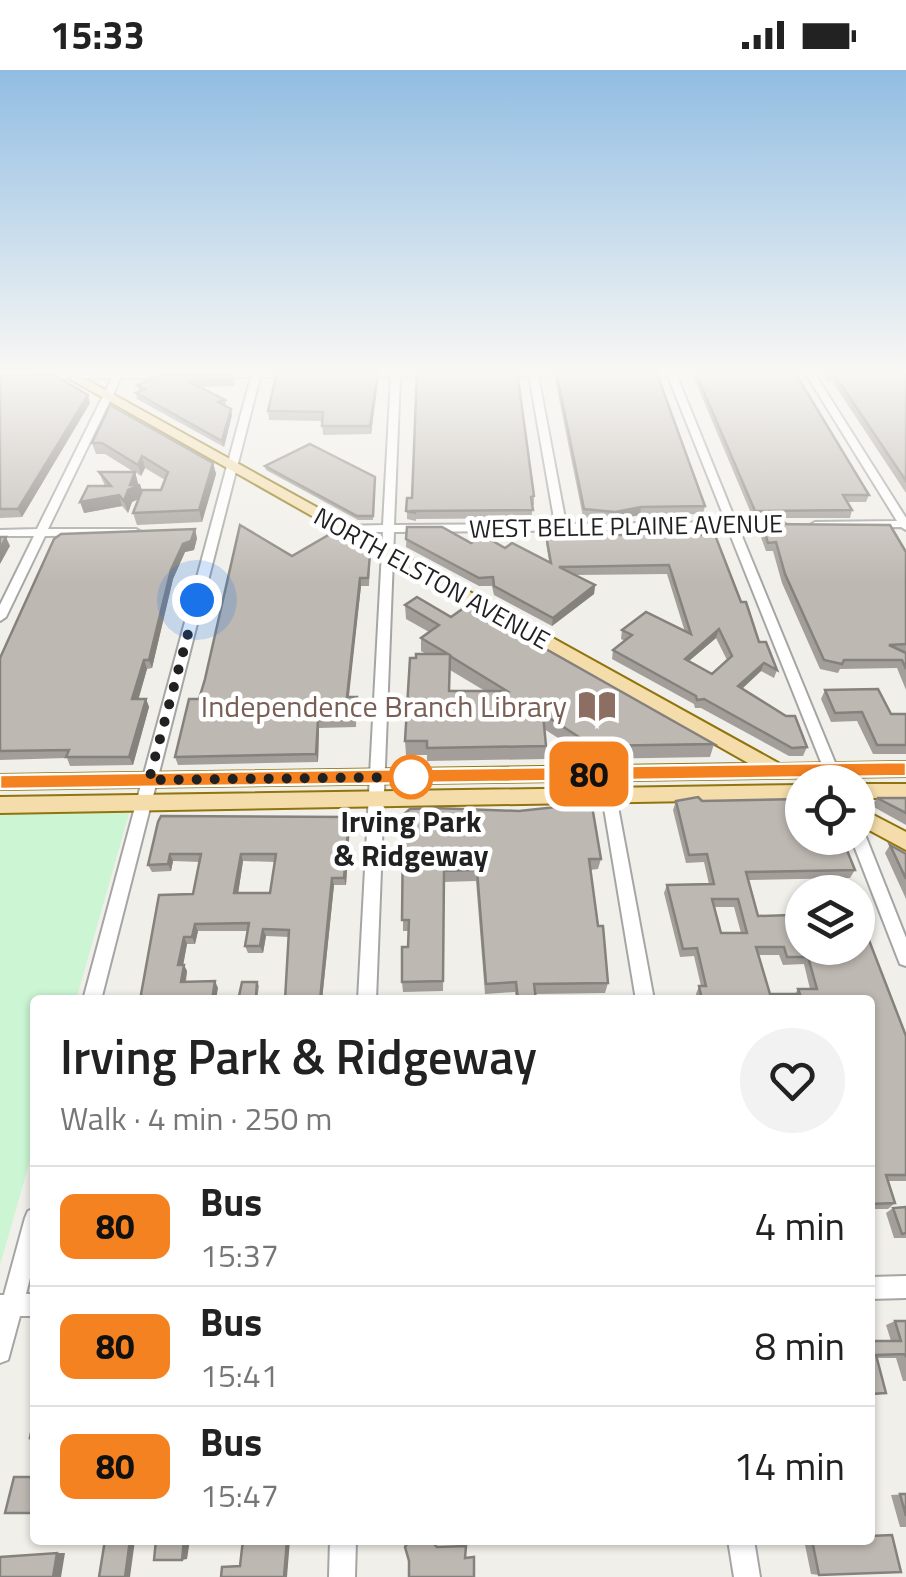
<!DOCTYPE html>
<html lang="en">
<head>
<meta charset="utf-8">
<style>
	body { margin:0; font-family:"Titillium Web",sans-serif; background:#f2f2f2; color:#222; height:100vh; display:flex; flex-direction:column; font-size:38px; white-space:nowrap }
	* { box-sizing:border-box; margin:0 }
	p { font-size:32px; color:#767676 }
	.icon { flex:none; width:55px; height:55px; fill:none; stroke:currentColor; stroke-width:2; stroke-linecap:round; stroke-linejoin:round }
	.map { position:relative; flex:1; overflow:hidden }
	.panel { position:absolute; left:30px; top:925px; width:845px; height:550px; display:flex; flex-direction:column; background:#fff; border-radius:10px; box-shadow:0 2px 8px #0004 }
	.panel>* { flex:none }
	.badge { padding:0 20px; border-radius:15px; font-size:35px; line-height:65px }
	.fabs { position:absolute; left:785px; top:695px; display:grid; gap:20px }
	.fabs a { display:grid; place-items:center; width:90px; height:90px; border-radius:50%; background:#fff; box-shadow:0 2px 8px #0004; font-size:50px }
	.you { position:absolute; width:50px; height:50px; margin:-25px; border:8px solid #fff; border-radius:50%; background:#1a73e8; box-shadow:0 0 0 15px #1a73e833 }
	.map>.badge { position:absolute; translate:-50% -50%; box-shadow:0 0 0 5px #fff }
	.round { display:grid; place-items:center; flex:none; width:105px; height:105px; border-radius:52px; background:#f2f2f2 }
	.overview { display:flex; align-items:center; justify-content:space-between; height:170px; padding:0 30px }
	h1 { font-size:48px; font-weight:600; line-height:75px }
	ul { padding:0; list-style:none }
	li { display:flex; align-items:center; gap:30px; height:120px; padding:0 30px; border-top:2px solid #e0e0e0 }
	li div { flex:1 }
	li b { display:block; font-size:38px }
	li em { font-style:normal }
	li .badge { min-width:110px; font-weight:700; text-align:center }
	.status { display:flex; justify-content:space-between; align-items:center; height:70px; padding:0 50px; background:#fff; direction:ltr }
	.status svg { height:28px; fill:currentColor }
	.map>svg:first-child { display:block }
</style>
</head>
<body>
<div class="status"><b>15:33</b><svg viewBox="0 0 49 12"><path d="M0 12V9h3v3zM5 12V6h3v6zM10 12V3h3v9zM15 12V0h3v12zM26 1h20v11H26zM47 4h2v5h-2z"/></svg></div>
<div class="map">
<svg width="906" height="1507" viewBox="0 0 906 1507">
	<rect width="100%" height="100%" fill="#f1efe9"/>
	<polygon fill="#cbf5d3" points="130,740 76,930 35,930 35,1073 0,1195 0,742"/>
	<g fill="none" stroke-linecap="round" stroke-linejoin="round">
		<g stroke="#a5a5a5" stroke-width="4">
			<g id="minor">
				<polygon points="115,301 298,301 302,304 298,307 260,307 101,930 83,930 251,307 121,308 48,459 136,459 141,462 136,465 45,466 6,547 0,551 0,535 34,466 0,466 0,460 37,459 112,308 0,309 0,303"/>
				<polygon points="361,301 437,303 433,306 400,306 394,455 555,454 529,305 501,306 498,305 498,301 577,302 573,305 538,305 566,454 726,452 666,301 675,301 736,452 782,452 787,455 782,458 739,459 843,712 829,712 728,459 394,462 376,930 358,930 383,462 346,462 341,459 346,456 383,455 391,306 358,306 357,304"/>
				<polygon points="804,301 813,301 906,448 906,460 901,457 815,458 810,455 815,452 897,451"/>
				<polygon points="609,720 616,726 654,930 636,930 602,726"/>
				<polygon points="858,761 863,763 866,767 906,868 906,896 900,894 898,889 851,768 858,768"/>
				<polygon points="35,1138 35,1188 26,1224 35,1224 35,1246 20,1246 8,1290 0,1293 0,1225 4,1225 25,1148 28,1141"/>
				<polygon points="906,1206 906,1228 870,1229 870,1207"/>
				<polygon points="330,1470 356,1470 355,1507 329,1507"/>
				<polygon points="728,1470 754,1470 760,1507 734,1507"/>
			</g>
		</g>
		<g stroke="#90740e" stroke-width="4">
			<g id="major">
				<polygon points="56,301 71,301 780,694 906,692 906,706 0,719 0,705 750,694"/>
				<rect x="858" y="714" width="48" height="14"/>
				<polygon points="802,715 802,729 0,743 0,727"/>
				<polygon points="858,737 906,762 906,780 858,754"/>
			</g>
		</g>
		<use href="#minor" fill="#fff" fill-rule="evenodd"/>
		<use href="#major" fill="#f4ddaa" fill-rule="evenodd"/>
	</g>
	<g fill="#a39e99" fill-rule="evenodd">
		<polygon points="556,301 705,436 703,444 640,445 613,450 583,447 555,309"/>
		<polygon points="691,301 794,301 869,425 866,432 847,432 852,440 850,448 753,448"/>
		<polygon points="829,301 906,301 906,423 832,311 825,311"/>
		<polygon points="234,305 235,311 234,316 200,317 225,330 226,336 232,345 224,377 137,329 136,323 139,321 137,315"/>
		<polygon points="0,306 90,333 22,447 0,448"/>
		<polygon points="378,310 371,364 323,365 322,351 269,350 268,341"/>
		<path d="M110,335l103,58 3,11 -14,48 -65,3 -4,-12 6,-14 -7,3 -4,11 -6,-7 -38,7 21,-27 -6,-14h35l-29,-18h-9l-4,-11zM145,398l20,12 -4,10 -19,1 -2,-6h-2l-3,-13 6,4z"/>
		<polygon points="265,396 375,411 373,450 358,450 266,400"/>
		<polygon points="534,426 534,435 532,435 532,448 416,449 416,451 407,449 407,428"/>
		<polygon points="762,454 906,482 906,620 897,598 840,599 838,603 820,599 782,513 773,481 766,481 759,462"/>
		<path d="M407,457l64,16 34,5 44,13 -3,-18v-8h169l26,67 18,40 18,28 -3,8 -13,-7 -19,18 65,58 -4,9h-14l-88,-48h-6l-1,-4 -82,-45 1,-9 12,-9 -4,-2 1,-9 63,2 -18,-58 -92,1 20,10 -1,9 -42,32 -58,-31 -2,-9h-13l-73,-39zM716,568l11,22 -15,14 -23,-13z"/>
		<polygon points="197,468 194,480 185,482 173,509 152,598 147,599 138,629 146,629 149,637 133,695 70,696 67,688 0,690 0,588"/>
		<polygon points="370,484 369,516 361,516 348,627 357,627 356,657 319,658 318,692 178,695 175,687 292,486"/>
		<path d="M405,535l46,12 263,127 -4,13 -119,2 -47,-30 2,17 -1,13 -118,2v-6h-21l-1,-14 11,-83 10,-4 -5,-3v-13l8,-6 -23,-13zM450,600l35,21h-35z"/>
		<polygon points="825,620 891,644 906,644 906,684 873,684 857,651 831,652 821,629"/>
		<path d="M698,727l4,4 100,-2v39h40l13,32 -5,8 -101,2 9,36 33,-1 2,7h9v26h56v-26h4l44,114v145h-18l7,22 -7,6h-18v-209h-173l-1,-6 3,-8h2l-7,-30 -14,1 -16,-64 3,-8 42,-1 -5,-22 -18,1 -13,-53 3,-9zM714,837h20l7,26h-20zM758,885h21l4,10 21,-1 6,25h-12l-3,5h-25z"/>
		<polygon points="877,728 906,728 906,755 872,736"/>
		<polygon points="565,730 601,789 598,799 590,800 608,913 605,923 535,924 536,930 516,930 515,922 485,924 476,811 444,812 443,921 403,922 402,912 408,877 408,861 403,861 403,771 397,768 397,757 564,737"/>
		<path d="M158,752l192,3 -4,60h-12l-12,115h-37l4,-63 -23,-1 -3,17h-15l-3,-7 3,-15h-50l-3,13h-8l-4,21 4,6 -1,11 32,6 -78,12 53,-106 7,-32 -27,-1 -2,10 -19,1 -4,-7zM243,791l32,1 -5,31h-32z"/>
		<polygon points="890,775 906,784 906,829 885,783"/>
		<polygon points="257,912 259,916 257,930 241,930 239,926"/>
		<polygon points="906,1137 906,1168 894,1168 886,1143 893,1138"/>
		<polygon points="895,1251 906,1251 906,1311 903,1311 896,1288 877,1288 886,1323 870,1326 870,1257 874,1271 891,1271 886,1255"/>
		<polygon points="906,1424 906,1457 900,1457 891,1425"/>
		<polygon points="804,1470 870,1470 819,1505 811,1504"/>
	</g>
	<g fill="#85817d">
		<polygon points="378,302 378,310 371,364 370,356"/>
		<polygon points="88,325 90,333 22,447 18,439"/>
		<polygon points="231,339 232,345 224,377 222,371"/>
		<polygon points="142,386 145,398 141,406 138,395"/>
		<polygon points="213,393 216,404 202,452 199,440"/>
		<polygon points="135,402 138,413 137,417 140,415 144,426 132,432 128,443 124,431"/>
		<polygon points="119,425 122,436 84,443 80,432"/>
		<polygon points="641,437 640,445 613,450 615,442"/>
		<polygon points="195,459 197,468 194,480 185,482 173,509 152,598 149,590 171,500 183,474"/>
		<polygon points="6,467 10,476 0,494 0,479"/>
		<polygon points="360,508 361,516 348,635 347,627"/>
		<polygon points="595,515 594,524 552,556 553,548"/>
		<polygon points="719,559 716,568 682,597 685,589"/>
		<polygon points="144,590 147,599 136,638 132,629"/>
		<polygon points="764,593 761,601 735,625 738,616"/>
		<polygon points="146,629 149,637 133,695 129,687"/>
		<polygon points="318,650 319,658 318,692 316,684"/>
		<polygon points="349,747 350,755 346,815 344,808"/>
		<polygon points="170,784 173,791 171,801 168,794"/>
		<polygon points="241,784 243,791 237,831 234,823"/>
		<polygon points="332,808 334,815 322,930 320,930"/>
		<polygon points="195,854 198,861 195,874 192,867"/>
		<polygon points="263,859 266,866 263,883 260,876"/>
		<polygon points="184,867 187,874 182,901 178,895"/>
		<polygon points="184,895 187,901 184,919 181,912"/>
		<polygon points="215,911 218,918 216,930 212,930"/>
		<polygon points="130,1470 135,1470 130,1507 125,1507"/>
		<polygon points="184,1470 190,1470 187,1489 182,1490"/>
		<polygon points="287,1470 290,1470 287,1507 284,1507"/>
		<polygon points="57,1483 65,1483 61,1507 53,1507"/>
	</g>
	<g fill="#beb8b2" stroke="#85817d" stroke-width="2.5" fill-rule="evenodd">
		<polygon points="517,301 534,426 531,427 533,440 413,441 416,443 406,441 407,428 412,428 417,302"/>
		<polygon points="556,301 656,301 705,436 641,437 615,442 584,439"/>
		<polygon points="695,301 794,301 869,425 843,425 852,440 755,441"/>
		<polygon points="829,301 906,301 906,411 834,304 827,304"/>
		<polygon points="277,302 378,302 370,356 322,356 323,342 268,341"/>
		<polygon points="54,305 88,325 18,439 0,439 0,306"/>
		<polygon points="161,305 234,305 232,310 188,311 225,330 218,332 231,339 222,371 136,323 145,319 137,315"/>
		<polygon points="110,335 213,393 199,440 133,443 142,420 161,420 168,402 142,386 138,395 102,373 92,373"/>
		<polygon points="310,374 375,407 373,446 357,446 265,396"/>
		<polygon points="99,402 135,402 130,415 140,415 128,420 124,431 119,425 80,432 88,416 111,416"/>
		<polygon points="762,454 890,455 906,482 906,574 889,575 906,583 906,599 902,590 844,590 842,594 824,590 785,504 776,472 768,473"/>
		<polygon points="240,455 292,486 332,463 370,484 368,508 360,508 347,627 357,627 355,649 318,650 316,684 175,687 189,629 199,629 205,609"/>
		<path d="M407,457h35l29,16 13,-7 21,12 7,-5 39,20 -5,-28h169l26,67h5l13,40h7l11,28 -13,-7 -26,23 48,30h9l12,31 -15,1 -88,-49 -7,1 -1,-4 -83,-46 19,-15 -10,-5 24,-18 45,22 -22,-69 -110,2 36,18 -42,33 -59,-32 -1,-9 -14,1 -73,-39zM719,559l13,27 -20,18 -27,-15z"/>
		<polygon points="195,459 191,471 183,474 171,500 149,590 144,590 132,629 146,629 129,687 66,687 69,680 0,681 0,588 54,469 61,464"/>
		<polygon points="0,467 6,467 0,479"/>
		<path d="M417,527l34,20 17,-12 246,139 -121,2 -50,-32 3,32 -119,2v-7h-22l5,-83h6v-4h32l-27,-16 18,-13 -34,-20zM450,586l57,35h-58z"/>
		<polygon points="878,619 891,644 906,644 906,675 877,675 862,642 835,643 825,620"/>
		<path d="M698,727l4,4 100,-2v39h40l13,32 -109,2 12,44 33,-1 2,7h9v26h56v-26h4l44,114v139h-20l9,28 -25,1v-204h-168l-3,-14h7l-9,-38 -14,1 -16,-64 47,-1 -7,-30 -18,1 -13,-54zM712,829h26l9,34h-26zM756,877h28l3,10h21l9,32h-19l2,5h-30z"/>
		<polygon points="877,728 906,728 906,743"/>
		<polygon points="565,730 591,730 601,789 589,789 598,856 603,856 608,913 534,914 536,930 518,930 516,912 486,914 477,800 444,801 443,911 402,912 402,877 408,877 409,850 402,850 403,761 397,757 404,753 403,745 410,739 433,738 519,741 566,736"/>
		<path d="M161,746l188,1 -5,61h-12l-12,122h-35l4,-70 -26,-1 -3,17h-15l4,-23 -54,1 -3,13h-8l-6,28h6l-3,17 34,-1 -3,19h-72l19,-105 34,-1 8,-40h-31l-2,10 -20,1 10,-43zM241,784h35l-6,39h-36z"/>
		<polygon points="890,775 906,784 906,809"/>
		<polygon points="242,912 257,912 256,927 239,926"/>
		<polygon points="906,1137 906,1163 902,1164 893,1138"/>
		<polygon points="895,1251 906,1251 906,1287 905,1284 876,1285 886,1323 870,1324 870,1257 874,1271 901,1271"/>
		<polygon points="35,1342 35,1368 30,1368"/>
		<polygon points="14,1407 35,1407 35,1443 5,1443"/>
		<polygon points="900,1424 906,1424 906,1446"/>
		<polygon points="892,1465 901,1502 819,1505 812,1470 870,1470 870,1466"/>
		<polygon points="105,1470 130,1470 125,1507 99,1507"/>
		<polygon points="156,1470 184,1470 182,1490 154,1490"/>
		<polygon points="243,1470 287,1470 284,1507 221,1507 222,1497 240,1496"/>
		<polygon points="409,1471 432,1472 437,1477 466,1476 465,1488 474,1487 474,1507 409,1507 409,1491 405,1477"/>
		<polygon points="57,1483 53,1507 0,1507 0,1487"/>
	</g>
	<linearGradient id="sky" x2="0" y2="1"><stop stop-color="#91bde2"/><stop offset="0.59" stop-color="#f9f8f5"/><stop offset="1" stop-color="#f9f8f5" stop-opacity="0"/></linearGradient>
	<rect width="906" height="512" fill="url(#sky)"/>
	<polygon fill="#f58220" stroke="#fff" stroke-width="2.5" points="906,692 906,706 0,719 0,705"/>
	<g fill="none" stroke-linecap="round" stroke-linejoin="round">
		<polyline stroke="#212121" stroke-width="10" stroke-dasharray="0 18" points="197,530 149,710 411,707"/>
	</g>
	<defs>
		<g id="library-bare" transform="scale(3)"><path d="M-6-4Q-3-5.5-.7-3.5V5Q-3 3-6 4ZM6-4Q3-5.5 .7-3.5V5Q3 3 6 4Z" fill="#8d6e63" stroke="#fff" stroke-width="2.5" paint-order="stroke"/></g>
	</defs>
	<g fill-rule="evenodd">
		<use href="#library-bare" x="597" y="636"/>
	</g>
	<circle fill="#fff" stroke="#f58220" stroke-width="5" cx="411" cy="707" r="20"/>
	<g text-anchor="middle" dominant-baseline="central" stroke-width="9" stroke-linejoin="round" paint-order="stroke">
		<g font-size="25" fill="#212121" stroke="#fff">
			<text transform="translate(626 456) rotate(-1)">WEST BELLE PLAINE AVENUE</text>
			<text transform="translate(432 508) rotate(29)">NORTH ELSTON AVENUE</text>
		</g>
		<g font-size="30" fill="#785e54" stroke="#fff" text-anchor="end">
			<text x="567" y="636">Independence Branch Library</text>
		</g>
		<g font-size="30" font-weight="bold" fill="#212121" stroke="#fff">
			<text x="411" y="751">Irving Park<tspan x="411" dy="34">&amp; Ridgeway</tspan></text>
		</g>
	</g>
</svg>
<div class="fabs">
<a><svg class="icon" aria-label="locate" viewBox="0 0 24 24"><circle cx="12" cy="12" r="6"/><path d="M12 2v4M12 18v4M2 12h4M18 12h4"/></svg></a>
<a><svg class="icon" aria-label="layers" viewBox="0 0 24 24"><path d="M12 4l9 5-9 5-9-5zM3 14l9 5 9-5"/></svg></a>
</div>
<div class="you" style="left:197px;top:530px"></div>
<b class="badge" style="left:589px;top:704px;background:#f58220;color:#111">80</b>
<section class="panel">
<div class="overview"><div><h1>Irving Park &amp; Ridgeway</h1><p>Walk · 4 min · 250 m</p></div><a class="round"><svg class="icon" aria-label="heart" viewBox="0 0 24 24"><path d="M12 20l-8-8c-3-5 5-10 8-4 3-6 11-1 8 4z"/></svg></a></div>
<ul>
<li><span class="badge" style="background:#f58220;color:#111">80</span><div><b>Bus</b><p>15:37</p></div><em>4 min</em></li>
<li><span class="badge" style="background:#f58220;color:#111">80</span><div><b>Bus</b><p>15:41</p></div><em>8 min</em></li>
<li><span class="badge" style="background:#f58220;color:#111">80</span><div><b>Bus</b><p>15:47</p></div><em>14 min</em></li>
</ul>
</section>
</div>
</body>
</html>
